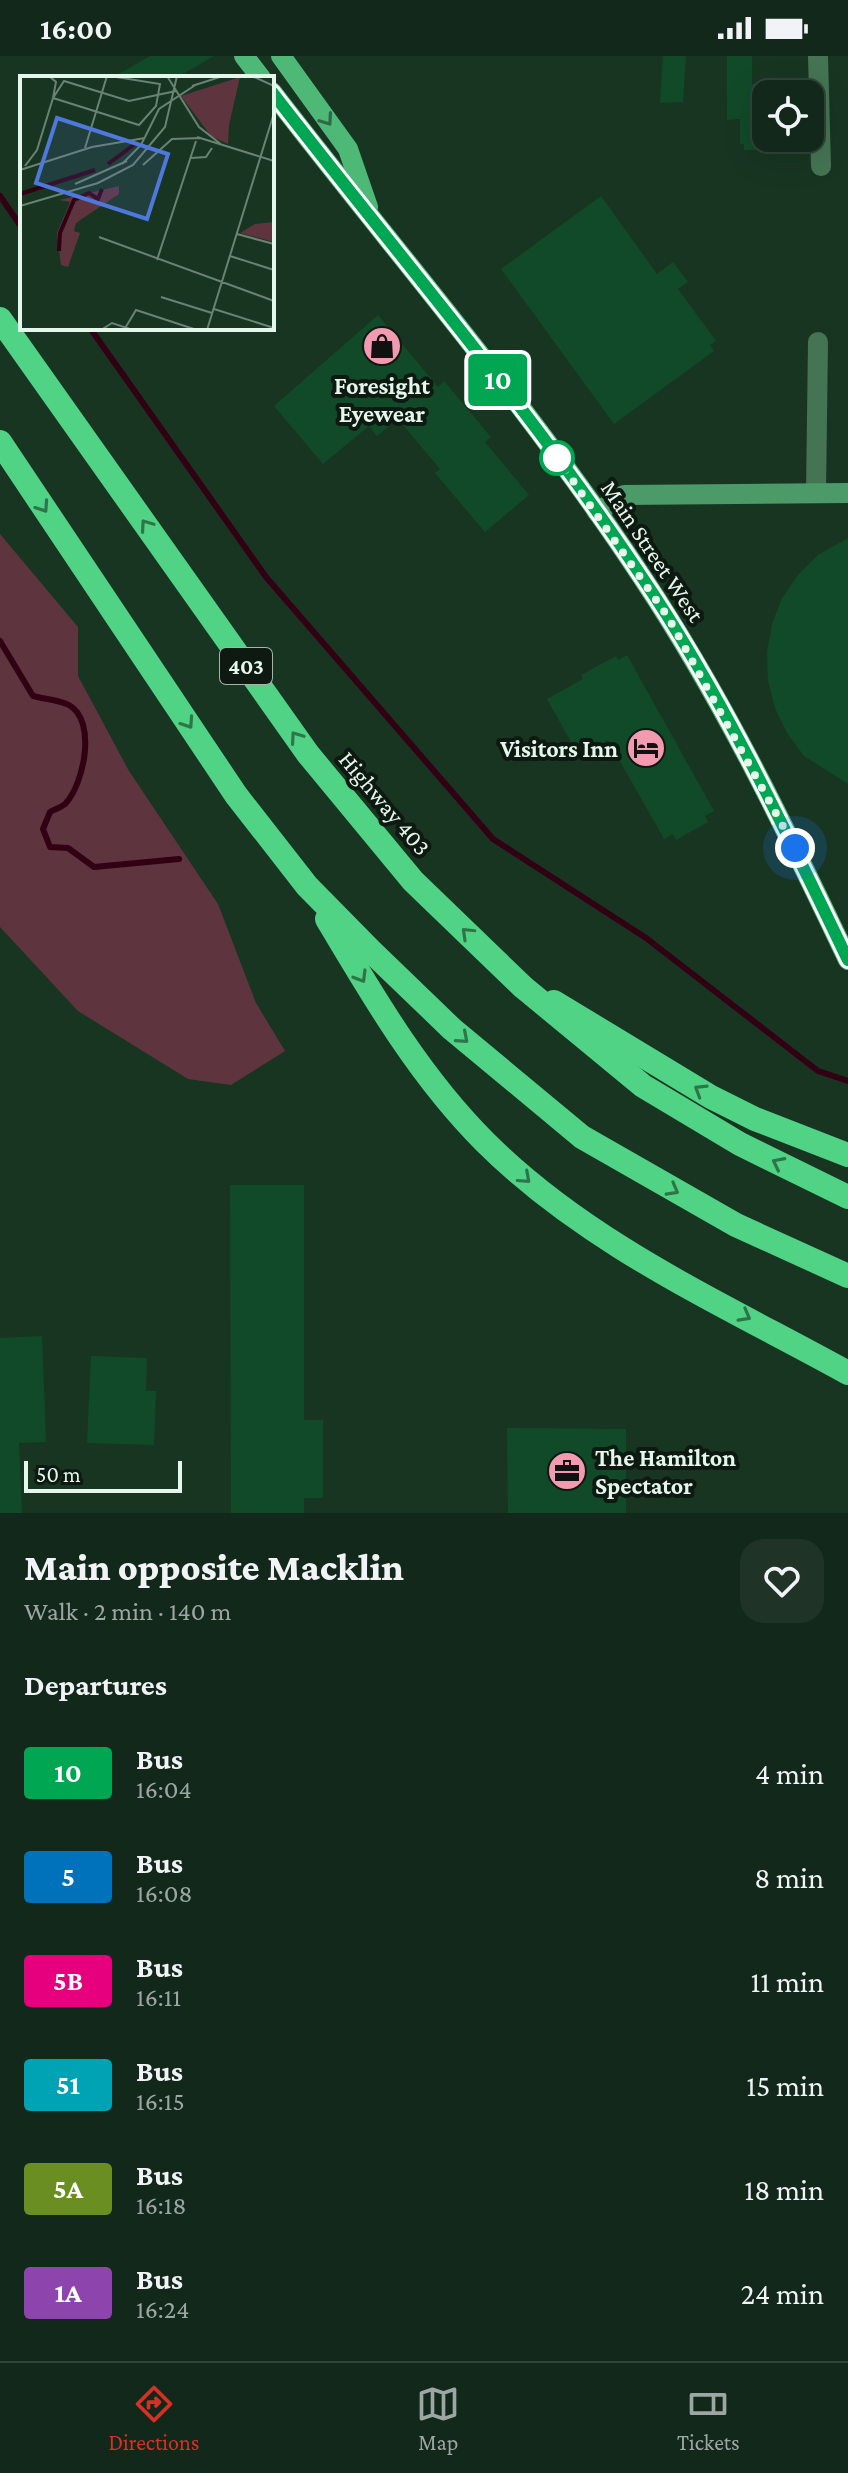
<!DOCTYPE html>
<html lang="en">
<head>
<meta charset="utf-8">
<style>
	body { margin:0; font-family:"Crimson Pro",serif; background:#1f3427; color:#f1f3f6; height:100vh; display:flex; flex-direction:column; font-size:30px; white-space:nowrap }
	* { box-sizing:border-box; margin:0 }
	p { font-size:26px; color:#9ca6a2 }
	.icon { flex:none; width:44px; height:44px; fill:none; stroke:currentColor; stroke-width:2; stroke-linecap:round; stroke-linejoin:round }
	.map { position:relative; height:1457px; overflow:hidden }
	.details { display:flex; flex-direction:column; background:#12281a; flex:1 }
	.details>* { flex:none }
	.badge { padding:0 16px; border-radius:6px; font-size:28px; line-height:52px }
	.controls { position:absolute; left:752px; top:24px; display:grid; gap:16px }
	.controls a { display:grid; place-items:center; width:72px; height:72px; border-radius:16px; background:#12281a; box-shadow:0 8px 32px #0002,0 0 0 2px #314439; font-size:40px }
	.scale { position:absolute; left:24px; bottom:20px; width:158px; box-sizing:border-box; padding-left:8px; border:4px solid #e5f6ea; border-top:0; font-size:22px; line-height:28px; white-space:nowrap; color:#e5f6ea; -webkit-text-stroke:6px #0d1911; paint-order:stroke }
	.you { position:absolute; width:40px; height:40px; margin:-20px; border:6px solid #fff; border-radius:50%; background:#1a73e8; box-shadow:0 0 0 12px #1a73e833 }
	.map>.badge { position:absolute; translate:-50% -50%; box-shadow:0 0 0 4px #fff }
	h2 { padding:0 24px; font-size:30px; line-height:72px }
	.round { display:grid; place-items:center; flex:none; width:84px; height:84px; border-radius:24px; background:#1f3427 }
	.headline { display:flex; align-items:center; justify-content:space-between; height:136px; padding:0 24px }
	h1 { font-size:38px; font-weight:800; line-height:60px }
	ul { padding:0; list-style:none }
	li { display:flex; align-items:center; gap:24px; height:104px; padding:0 24px }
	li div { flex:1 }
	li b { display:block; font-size:30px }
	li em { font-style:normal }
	li .badge { min-width:88px; font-weight:700; text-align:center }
	.status { display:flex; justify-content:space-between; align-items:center; height:56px; padding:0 40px; background:#12281a; direction:ltr }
	.status svg { height:22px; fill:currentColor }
	.tabs { display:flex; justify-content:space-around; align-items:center; height:112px; border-top:2px solid #314439; background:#12281a; font-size:22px; color:#9ca6a2 }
	.tabs a { display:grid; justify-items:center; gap:4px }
	.tabs .on { color:#d93025 }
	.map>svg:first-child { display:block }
</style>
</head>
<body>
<div class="status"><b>16:00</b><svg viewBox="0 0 49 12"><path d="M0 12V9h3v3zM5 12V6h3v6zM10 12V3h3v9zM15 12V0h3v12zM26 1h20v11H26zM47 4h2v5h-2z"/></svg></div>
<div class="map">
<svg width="848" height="1457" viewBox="0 0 848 1457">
	<rect width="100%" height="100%" fill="#183522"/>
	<polygon fill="#5e343f" points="0,478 78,571 78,620 129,715 218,848 256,947 285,995 231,1029 188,1023 78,955 0,871"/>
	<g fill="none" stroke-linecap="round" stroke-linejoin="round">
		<g stroke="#320013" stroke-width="6">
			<polyline points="0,140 22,172"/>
			<polyline points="90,272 266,521 493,783 646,882 818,1015 848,1025"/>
			<path d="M0,585l33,55c11,3 27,4 36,9 28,16 15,78 -3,98 -3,4 -11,6 -16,9l-7,17 7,18 18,1 26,19 85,-8"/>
		</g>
	</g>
	<g fill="#114a29">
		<polygon points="150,0 214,0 176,22 112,22"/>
		<polygon points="663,0 686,0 683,46 660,47"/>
		<polygon points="727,0 752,0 752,28 766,27 766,94 744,94 744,88 740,88 740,63 727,64"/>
		<polygon points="601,140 657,218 673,206 688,226 678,233 716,285 710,289 714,295 614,368 501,213"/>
		<polygon points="378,259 438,331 444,325 491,381 485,386 529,439 485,476 435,417 440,413 398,363 377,380 369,370 323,408 274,350"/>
		<polygon points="848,482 848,728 804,700 787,677 775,652 768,625 767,596 772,568 782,542 798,519 818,499"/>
		<polygon points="627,599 714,755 705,760 708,766 676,784 673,778 664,783 608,684 579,700 547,643 583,623 581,619 616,600 618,604"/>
		<polygon points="230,1129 304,1129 304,1364 323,1364 323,1442 304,1442 304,1457 231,1457"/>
		<polygon points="42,1280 46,1386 19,1387 22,1457 0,1457 0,1282"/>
		<polygon points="91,1300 147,1302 146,1335 156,1335 154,1389 87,1387"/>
		<polygon points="507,1372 626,1373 626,1457 508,1457"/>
	</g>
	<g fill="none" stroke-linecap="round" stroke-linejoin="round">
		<g stroke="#447454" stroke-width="20">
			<polyline points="818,0 821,110"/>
			<polyline points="816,437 818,286"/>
		</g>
		<polyline stroke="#4b9a68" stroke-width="20" points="597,456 624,439 848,437"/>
		<g stroke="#4eb877" stroke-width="20">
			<polyline points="244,0 261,22"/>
			<polyline points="281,0 348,93 368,151"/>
			<path d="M272,36c124,161 258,315 370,485 80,120 144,252 206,383"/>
		</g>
		<g stroke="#50d384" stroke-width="24">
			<polyline points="0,263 308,698 413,825 523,931 643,1030 740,1088 848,1141"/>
			<polyline points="0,386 236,739 307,830 371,895 452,973 582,1081 736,1169 848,1220"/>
			<path d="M327,863c47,79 93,158 158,223 102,102 238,162 363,231"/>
			<polyline points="554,946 711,1041 755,1063 848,1099"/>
		</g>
	</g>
	<defs><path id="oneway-chevron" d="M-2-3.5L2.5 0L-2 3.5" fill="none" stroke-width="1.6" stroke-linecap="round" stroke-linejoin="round" transform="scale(2)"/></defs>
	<use stroke="#2e6844" href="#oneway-chevron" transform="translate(327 64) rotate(55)"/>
	<g stroke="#2e764a">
		<use href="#oneway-chevron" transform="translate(43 451) rotate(56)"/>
		<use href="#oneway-chevron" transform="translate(146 469) rotate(-125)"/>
		<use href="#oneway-chevron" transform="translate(188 667) rotate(56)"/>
		<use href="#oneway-chevron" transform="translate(296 681) rotate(-125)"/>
		<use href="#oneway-chevron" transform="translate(467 877) rotate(-136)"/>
		<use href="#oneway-chevron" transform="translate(361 921) rotate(59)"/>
		<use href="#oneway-chevron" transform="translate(463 982) rotate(41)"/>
		<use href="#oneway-chevron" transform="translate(700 1034) rotate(-148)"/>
		<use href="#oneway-chevron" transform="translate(778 1107) rotate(-153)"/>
		<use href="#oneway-chevron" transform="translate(525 1122) rotate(42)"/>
		<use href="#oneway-chevron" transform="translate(673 1134) rotate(29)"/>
		<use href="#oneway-chevron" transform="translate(745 1260) rotate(29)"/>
	</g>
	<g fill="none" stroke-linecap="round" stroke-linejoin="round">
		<g stroke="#fff" stroke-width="18">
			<path id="line" d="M272,36c124,161 258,316 370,485 81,120 143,252 206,383"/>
		</g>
		<use href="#line" stroke="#00a651" stroke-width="12"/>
		<polyline stroke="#e5f6ea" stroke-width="8" stroke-dasharray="0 14.4" points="557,402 668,561 795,792"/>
	</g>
	<defs>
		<g id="shop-disc" transform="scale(2)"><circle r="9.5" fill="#f19ab0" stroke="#0d1911"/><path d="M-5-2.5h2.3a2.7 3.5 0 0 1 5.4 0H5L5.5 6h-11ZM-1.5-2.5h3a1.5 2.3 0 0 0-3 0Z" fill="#111"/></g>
		<g id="hotel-disc" transform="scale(2)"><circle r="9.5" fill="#f19ab0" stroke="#0d1911"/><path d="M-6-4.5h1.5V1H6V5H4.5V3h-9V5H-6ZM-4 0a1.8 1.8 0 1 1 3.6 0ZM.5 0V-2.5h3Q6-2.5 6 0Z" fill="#111"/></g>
		<g id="office-disc" transform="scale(2)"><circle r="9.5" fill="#f19ab0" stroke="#0d1911"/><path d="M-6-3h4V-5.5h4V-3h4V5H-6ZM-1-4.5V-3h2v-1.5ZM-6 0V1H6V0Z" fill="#111"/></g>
	</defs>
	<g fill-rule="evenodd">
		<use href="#shop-disc" x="382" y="290"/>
		<use href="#hotel-disc" x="646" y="692"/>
		<use href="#office-disc" x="567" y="1415"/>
	</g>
	<circle fill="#fff" stroke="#00a651" stroke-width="4" cx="557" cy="402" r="16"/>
	<g text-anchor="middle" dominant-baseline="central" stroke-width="8" stroke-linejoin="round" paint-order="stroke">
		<rect fill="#0d1911" stroke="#a4b4a9" stroke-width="2" x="220" y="592" width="52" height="36" rx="6"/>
		<g font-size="22" font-weight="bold" fill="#e5f6ea">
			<text x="246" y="610">403</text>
		</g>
		<g font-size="24" font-weight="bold" fill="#e5f6ea" stroke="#0d1911">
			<text x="382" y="329">Foresight<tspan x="382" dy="28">Eyewear</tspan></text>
			<text x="618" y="692" text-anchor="end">Visitors Inn</text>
			<text x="595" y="1401" text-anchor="start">The Hamilton<tspan x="595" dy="28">Spectator</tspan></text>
		</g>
		<g font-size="24" fill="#e5f6ea" stroke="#0d1911">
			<text transform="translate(653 495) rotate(56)">Main Street West</text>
			<text transform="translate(385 747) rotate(50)">Highway 403</text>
		</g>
	</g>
	<g transform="translate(20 20)">
		<rect width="254" height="254" fill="#183522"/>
		<path d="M220,1l-11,48 -1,19 -17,-8 -30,-40zM99,110v8l-43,29 -2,8 6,2 -12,34 -7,-2 -4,-32 13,-31 -11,-2zM254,146v20l-34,-9 15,-9z" fill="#5e343f"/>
		<path fill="none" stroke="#320013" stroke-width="4" d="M88,88l27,-20M0,118l75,-24M39,175l1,-18 14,-33 15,-7 9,6 4,-10"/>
		<path fill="none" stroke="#6a8272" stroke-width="2" d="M147,0l32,51 23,18M232,0l22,10M172,10l31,-10M33,22l86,27 17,-19 4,-22 -50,-8M33,22l11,-17 65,20 47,-10M177,61l77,24M65,72l22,-72M171,82l15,-1 6,-9M102,88l19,-19 18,-36 38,-25M123,89l29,-26 29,-1M5,90l12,-16 16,-52 3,-16 -7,-6M0,94l72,-23 53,-9M55,108l52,-23M0,130l78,-23 35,-18 32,-38 12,-51M217,158l37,10M79,161l175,64M210,180l44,14M137,184l39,-119M141,221l51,16M194,233l60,19M81,254l11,-7 21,7M104,254l12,-20 61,20M187,254l67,-217"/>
		<path fill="#4f78dc" fill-opacity="0.15" stroke="#4f78dc" stroke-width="4" d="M37,42l111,36 -21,65 -111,-36z"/>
		<rect width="254" height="254" fill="none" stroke="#e5f6ea" stroke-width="4"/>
	</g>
</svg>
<div class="controls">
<a><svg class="icon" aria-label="locate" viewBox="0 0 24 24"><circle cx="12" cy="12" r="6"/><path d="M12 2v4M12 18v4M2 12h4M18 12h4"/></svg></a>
</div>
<div class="scale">50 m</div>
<div class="you" style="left:795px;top:792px"></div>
<b class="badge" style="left:498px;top:324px;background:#00a651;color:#fff">10</b>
</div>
<section class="details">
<div class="headline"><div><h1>Main opposite Macklin</h1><p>Walk · 2 min · 140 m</p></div><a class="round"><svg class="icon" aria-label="heart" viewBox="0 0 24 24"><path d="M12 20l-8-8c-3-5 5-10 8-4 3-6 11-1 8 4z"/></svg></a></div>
<h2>Departures</h2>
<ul>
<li><span class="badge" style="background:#00a651;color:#fff">10</span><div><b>Bus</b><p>16:04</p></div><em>4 min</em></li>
<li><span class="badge" style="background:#0072bc;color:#fff">5</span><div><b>Bus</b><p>16:08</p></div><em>8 min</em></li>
<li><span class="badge" style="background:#e6007e;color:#fff">5B</span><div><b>Bus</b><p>16:11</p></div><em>11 min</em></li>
<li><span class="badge" style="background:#00a3b4;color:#fff">51</span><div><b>Bus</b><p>16:15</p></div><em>15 min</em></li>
<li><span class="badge" style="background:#6b8e23;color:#fff">5A</span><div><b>Bus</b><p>16:18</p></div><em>18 min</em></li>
<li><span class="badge" style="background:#8e44ad;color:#fff">1A</span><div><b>Bus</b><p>16:24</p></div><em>24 min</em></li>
</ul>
</section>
<nav class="tabs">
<a class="on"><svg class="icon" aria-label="directions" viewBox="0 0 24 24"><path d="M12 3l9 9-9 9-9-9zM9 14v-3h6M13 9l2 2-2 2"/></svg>Directions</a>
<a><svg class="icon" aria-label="map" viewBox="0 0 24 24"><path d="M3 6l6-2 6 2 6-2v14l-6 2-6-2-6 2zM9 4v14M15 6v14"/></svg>Map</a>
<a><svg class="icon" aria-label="tickets" viewBox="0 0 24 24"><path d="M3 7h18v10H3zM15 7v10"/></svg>Tickets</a>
</nav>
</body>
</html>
